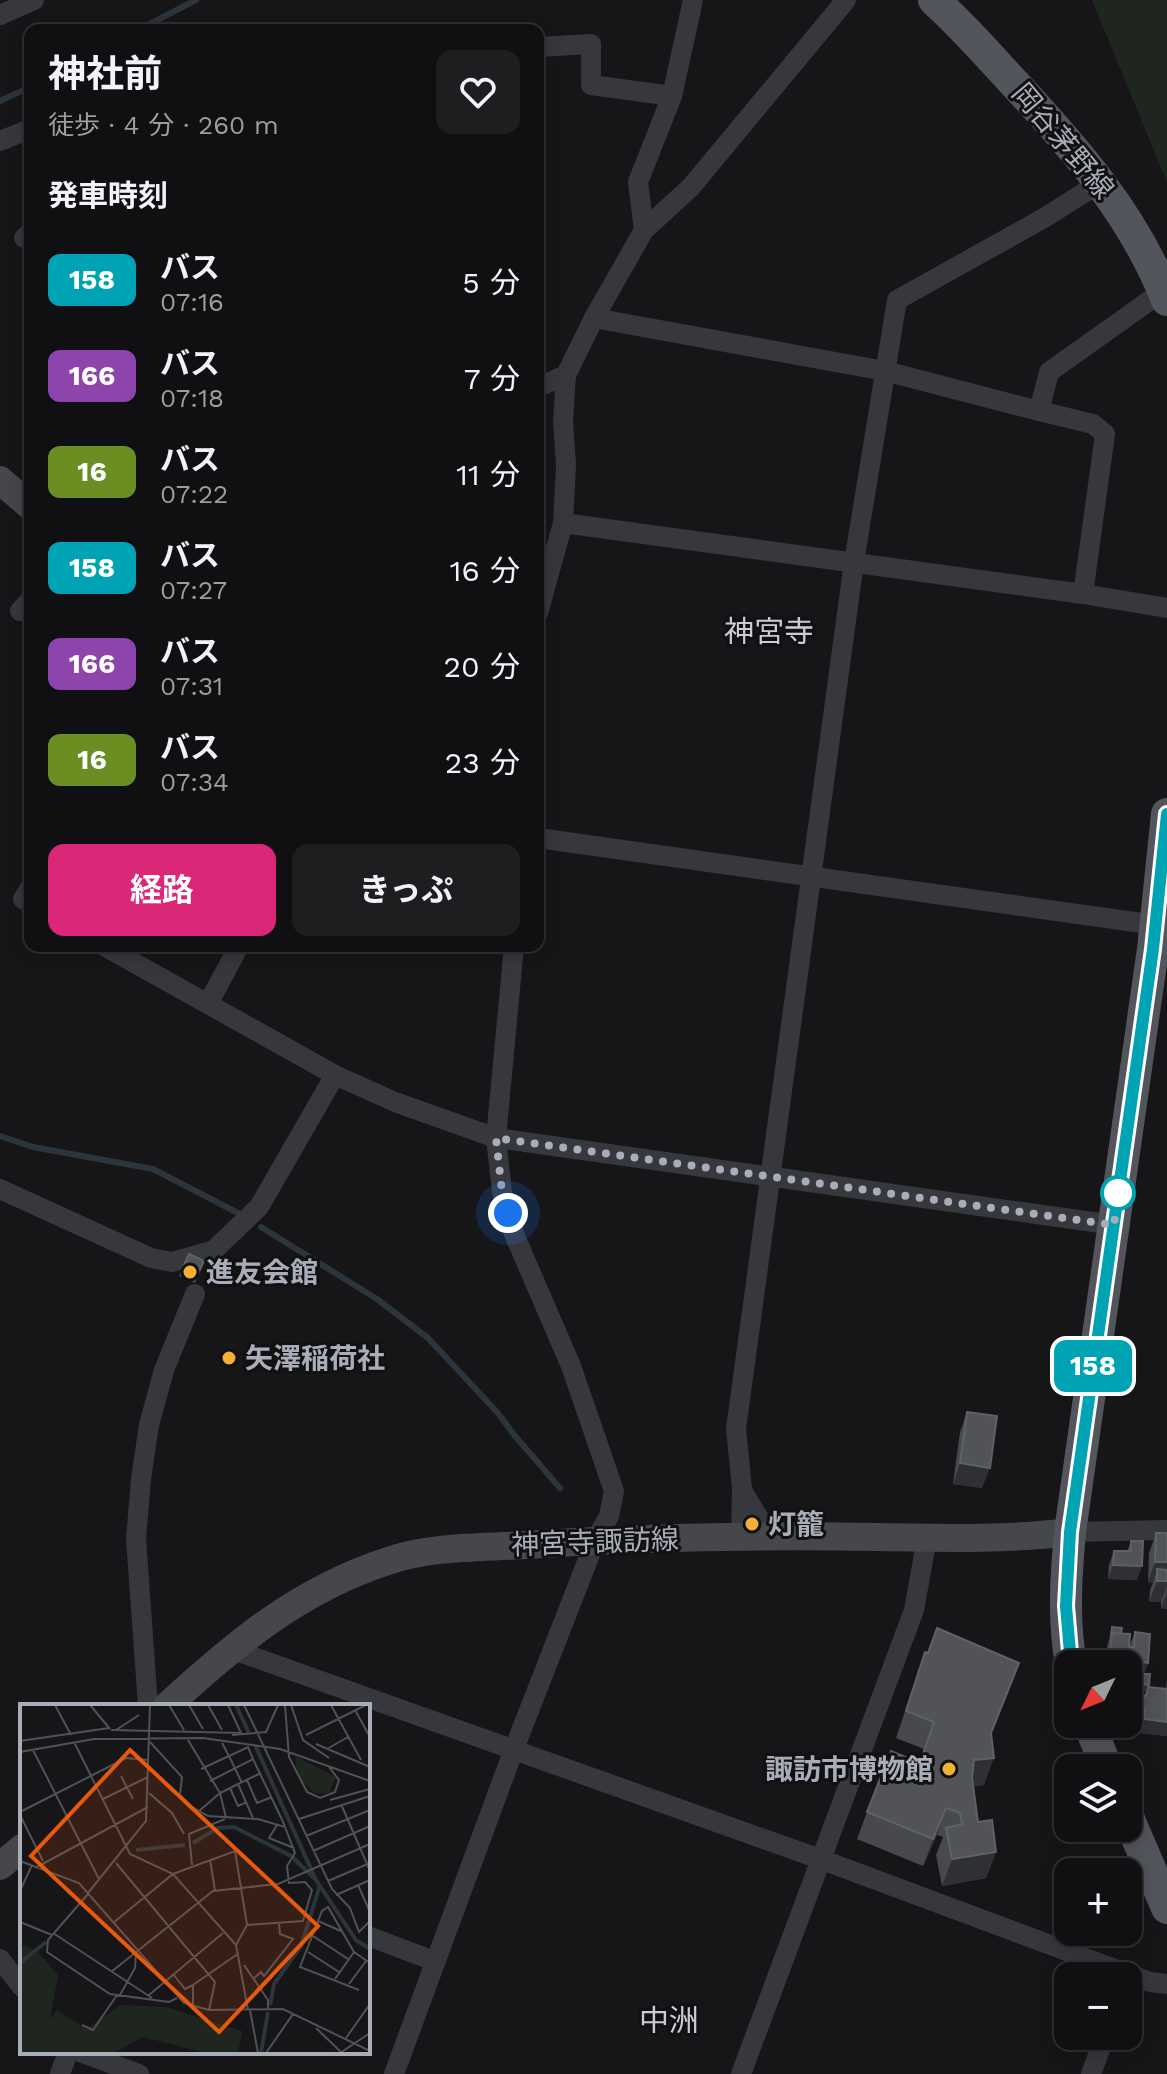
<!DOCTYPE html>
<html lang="ja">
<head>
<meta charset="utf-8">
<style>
	body { margin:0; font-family:"Work Sans","Noto Sans JP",sans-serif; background:#1e1e20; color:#f1f3f6; height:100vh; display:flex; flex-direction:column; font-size:30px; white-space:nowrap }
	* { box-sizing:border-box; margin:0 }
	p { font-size:26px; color:#9c9d9f }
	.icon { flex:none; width:44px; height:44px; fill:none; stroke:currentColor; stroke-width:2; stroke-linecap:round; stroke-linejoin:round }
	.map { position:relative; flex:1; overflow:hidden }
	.drawer { position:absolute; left:24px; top:24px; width:520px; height:928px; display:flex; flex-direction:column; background:#101012; border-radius:16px; box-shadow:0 4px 20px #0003,0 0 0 2px #303032 }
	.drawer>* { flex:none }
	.badge { padding:0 16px; border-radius:12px; font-size:28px; line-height:52px }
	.needle { width:52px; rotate:227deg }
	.fabs { position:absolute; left:1054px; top:1650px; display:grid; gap:16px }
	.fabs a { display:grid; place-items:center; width:88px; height:88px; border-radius:16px; background:#101012; box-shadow:0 4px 20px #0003,0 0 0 2px #303032; font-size:40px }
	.you { position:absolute; width:40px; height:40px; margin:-20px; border:6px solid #fff; border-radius:50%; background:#1a73e8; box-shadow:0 0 0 12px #1a73e833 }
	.map>.badge { position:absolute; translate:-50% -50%; box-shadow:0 0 0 4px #fff }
	h2 { padding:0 24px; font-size:30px; line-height:72px }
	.round { display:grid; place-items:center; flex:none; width:84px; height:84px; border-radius:16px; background:#1e1e20 }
	.headline { display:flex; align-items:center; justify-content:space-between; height:136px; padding:0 24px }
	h1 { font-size:38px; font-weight:700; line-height:60px }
	.primary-button { display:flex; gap:16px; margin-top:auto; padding:16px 24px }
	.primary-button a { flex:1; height:92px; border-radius:16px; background:#db2777; color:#fff; font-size:32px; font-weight:700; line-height:92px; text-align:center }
	.primary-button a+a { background:#1e1e20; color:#f1f3f6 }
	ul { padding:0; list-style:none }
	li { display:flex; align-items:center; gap:24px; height:96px; padding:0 24px }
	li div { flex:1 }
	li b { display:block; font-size:30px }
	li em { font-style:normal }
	li .badge { min-width:88px; font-weight:700; text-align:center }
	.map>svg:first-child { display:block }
</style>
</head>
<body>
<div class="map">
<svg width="1167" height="2074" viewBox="0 0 1167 2074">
	<rect width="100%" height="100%" fill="#161618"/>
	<polygon fill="#1e261f" points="1092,0 1167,0 1167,183 1166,180"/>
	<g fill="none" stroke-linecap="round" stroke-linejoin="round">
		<g stroke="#2c353c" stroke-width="6">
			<polyline points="138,30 196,0"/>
			<polyline points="0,101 30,87"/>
			<polyline points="0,1136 33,1147 153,1169 238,1213"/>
			<polyline points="261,1227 377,1299 428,1338 497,1412 515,1436 560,1488"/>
		</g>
		<g stroke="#37383d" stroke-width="20">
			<polyline points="0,15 34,0"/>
			<polyline points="538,47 591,44 591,85 672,96"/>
			<polyline points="0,141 30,129"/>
			<polyline points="644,230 638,182 672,96 693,0"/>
			<polyline points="24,238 30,232"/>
			<polyline points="594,318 885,371 1039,411 1049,372 1163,291"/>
			<polyline points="538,387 566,375"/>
			<polyline points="1039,411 1093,424 1105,434 1083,594"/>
			<polyline points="563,523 1083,594 1167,608"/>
			<polyline points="20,611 30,600"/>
			<polyline points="538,613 563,523 566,465 563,421 566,375 594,318 644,230 691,187 846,0"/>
			<polyline points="538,838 1156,925 1163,929"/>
			<polyline points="30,888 23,899 30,903"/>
			<polyline points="104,946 335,1075 395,1102 496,1138 1114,1225"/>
			<polyline points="208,1004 239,946"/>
			<polyline points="0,1189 151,1258 172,1262 214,1250 259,1207 335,1075"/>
			<polyline points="743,1492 771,1538"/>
			<polyline points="1070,1532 1167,1530"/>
			<polyline points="741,1538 742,1488 736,1429 854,562 897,300 1044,218 1101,182"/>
			<polyline points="231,1649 820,1859 1150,1982 1167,1984"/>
			<polyline points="148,1706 136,1539 141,1479 149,1425 164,1370 195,1294"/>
			<polyline points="368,1936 434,1961"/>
			<polyline points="0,1959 22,1987"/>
			<polyline points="80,2052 139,2074"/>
			<polyline points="60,2074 68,2052"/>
			<polyline points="394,2074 514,1749 596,1539 609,1516 614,1491 571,1366 514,1234 502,1192 496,1138 514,946"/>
			<polyline points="741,2074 914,1610 927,1538"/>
			<polyline points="1091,2074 1105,2036"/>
		</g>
		<g stroke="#45474d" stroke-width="28">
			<polyline points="0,480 30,506"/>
			<path d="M167,1706c68,-62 131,-116 221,-145 44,-15 91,-13 138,-16 116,-8 234,-10 350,-8 65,1 130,3 194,-5"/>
			<polyline points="0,1866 22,1848"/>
		</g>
		<g stroke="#53555c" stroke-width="32">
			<path d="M934,0c29,26 55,56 81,84 62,67 118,130 152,216"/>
			<path d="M1071,1664c-8,-44 -5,-88 -1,-132l83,-583 14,-135"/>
			<polyline points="1089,1724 1107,1768"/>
			<polyline points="1128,1817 1167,1908"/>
		</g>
	</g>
	<g fill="#47494d">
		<polygon points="204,1261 195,1283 179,1276 182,1269"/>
		<polygon points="967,1412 982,1488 953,1484 960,1432"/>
		<polygon points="1156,1533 1167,1533 1167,1609 1161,1608 1161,1602 1149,1602 1150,1590 1153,1583 1148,1582 1149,1553"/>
		<polygon points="1131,1541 1137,1580 1108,1579 1109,1565 1114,1551 1127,1551"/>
		<polygon points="1112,1627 1121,1634 1129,1647 1135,1632 1148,1663 1144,1674 1148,1687 1166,1689 1167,1678 1167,1736 1139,1733 1140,1724 1134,1723 1135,1709 1140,1695 1144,1696 1146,1692 1139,1691 1140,1683 1137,1692 1128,1691 1128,1664 1105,1664 1107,1647"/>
		<polygon points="925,1652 1009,1690 991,1735 984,1785 974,1786 978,1822 996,1852 986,1878 942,1886 936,1855 943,1837 937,1835 923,1866 857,1839 867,1812 919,1762 924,1749 896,1738"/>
	</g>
	<g fill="#2f3033">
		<polygon points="960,1463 990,1468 982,1488 953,1484"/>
		<polygon points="1155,1562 1167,1562 1167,1569 1162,1581 1167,1581 1167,1586 1161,1602 1149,1602 1157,1581 1157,1569 1153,1583 1148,1582"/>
		<polygon points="1113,1565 1142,1566 1137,1580 1108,1579"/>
		<polygon points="1167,1592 1167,1609 1161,1608"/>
		<polygon points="1143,1662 1148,1663 1142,1677"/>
		<polygon points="1019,1663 981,1760 994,1758 984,1785 965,1787 974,1760 991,1733"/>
		<polygon points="1128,1677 1142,1678 1137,1692 1128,1691"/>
		<polygon points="1142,1684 1149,1685 1146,1692 1139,1691"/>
		<polygon points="1139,1709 1145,1710 1140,1724 1134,1723"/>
		<polygon points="1144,1719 1167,1722 1167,1736 1139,1733"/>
		<polygon points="946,1808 937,1835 923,1866 933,1839"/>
		<polygon points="996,1852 986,1878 942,1886 952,1859"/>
	</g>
	<g fill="#525359" stroke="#5f6168" stroke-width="2">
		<polygon points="189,1254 204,1261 197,1276 182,1269"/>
		<polygon points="967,1412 997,1416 990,1468 960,1463"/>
		<polygon points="1156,1533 1167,1533 1167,1562 1155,1562"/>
		<polygon points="1131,1541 1143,1541 1142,1566 1113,1565 1114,1551 1131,1551"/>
		<polygon points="1157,1569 1167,1570 1167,1581 1157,1581"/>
		<polygon points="1112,1627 1122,1628 1121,1634 1112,1633 1111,1636"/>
		<polygon points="937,1628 1019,1663 991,1733 994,1758 974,1760 972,1778 978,1822 992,1820 996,1852 952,1859 946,1828 962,1824 960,1813 946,1808 933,1839 867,1812 891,1751 920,1763 934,1722 906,1711 925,1652 928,1653"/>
		<polygon points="1135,1632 1150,1634 1148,1663 1143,1662 1142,1678 1128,1677 1128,1664 1109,1664 1112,1633 1130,1634 1129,1647 1134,1647"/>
		<polygon points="1143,1674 1150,1674 1149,1685 1142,1684"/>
		<polygon points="1148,1687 1167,1689 1167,1722 1144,1719 1145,1710 1139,1709 1140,1695 1146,1696"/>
	</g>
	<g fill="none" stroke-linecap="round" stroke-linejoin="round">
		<g stroke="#fff" stroke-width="18">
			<polyline id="line" points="1071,1664 1066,1606 1070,1532 1153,949 1167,814"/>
		</g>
		<use href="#line" stroke="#00a3b4" stroke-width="12"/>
		<polyline stroke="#a8adb8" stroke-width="8" stroke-dasharray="0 14.4" points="508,1213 502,1192 496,1138 1114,1225 1118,1193"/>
	</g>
	<circle fill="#fff" stroke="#00a3b4" stroke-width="4" cx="1118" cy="1193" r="16"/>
	<g fill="#f2b134" stroke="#111113" stroke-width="3">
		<circle cx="190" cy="1272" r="8"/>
		<circle cx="229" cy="1358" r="8"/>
		<circle cx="752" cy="1524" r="8"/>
		<circle cx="949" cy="1769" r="8"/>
	</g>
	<g text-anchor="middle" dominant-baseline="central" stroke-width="6" stroke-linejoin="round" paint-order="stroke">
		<g font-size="28" fill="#a8adb8" stroke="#111113">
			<text transform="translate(1063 141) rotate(50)">岡谷茅野線</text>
			<text transform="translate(595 1542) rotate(-2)">神宮寺諏訪線</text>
		</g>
		<g font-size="28" font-weight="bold" fill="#a8adb8" stroke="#111113" text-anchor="start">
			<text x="206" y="1272">進友会館</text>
			<text x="245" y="1358">矢澤稲荷社</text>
			<text x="768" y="1524">灯籠</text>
			<text x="933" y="1769" text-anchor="end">諏訪市博物館</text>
		</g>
		<g font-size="30" fill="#c9ccd4" stroke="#111113">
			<text x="769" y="631">神宮寺</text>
			<text x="669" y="2020">中洲</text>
		</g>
	</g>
	<g transform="translate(20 1704)">
		<rect width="350" height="350" fill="#161618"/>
		<path d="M275,52l41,21 -7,16h-15l-17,-18zM4,241l14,7 20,23 -8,44 7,-9 29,19 35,-24 45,2 76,24 -4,22h-32l-63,-16 -29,16h-94v-105z" fill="#1e261f"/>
		<path fill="none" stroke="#2c353c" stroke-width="4" d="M216,1l13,28M235,41l61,135 40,60 14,9M173,139l25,-15 16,-1 57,29 25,24M116,146l49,-5M0,259l26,-21M250,301l4,-21 27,-38 19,-61M241,349l7,-41"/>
		<path fill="none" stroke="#505258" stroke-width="2" d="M35,1l16,30M70,1l20,24M149,1l15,25M169,1l14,24M188,1l14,25M224,1l88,184 18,19 9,24 11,-11M265,1l4,52 18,35 13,6 15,-6 4,-12 -10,-13M271,1l12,35 26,18M311,1l30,55M335,6l15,27M91,26l130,3 -13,-28M96,26l23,-15M212,31l34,-3 12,-27M286,31l60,-30M168,36l32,53 -21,18M0,37l89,-13M130,38l32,35 -2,18 12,12 16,9 50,3 27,8 10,26 -8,13 2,17 16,-1 7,8 -9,31 -56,4M55,40l55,110 43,20 63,71 12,65M296,40l54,23M307,45l21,-12M13,46l66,129M0,48l74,-13 109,-1 77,11 90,32M181,65l28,-13 -7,-13M101,72l12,23M227,76l10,23 15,-6M190,77l43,-22 32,67M222,79l-13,-27 19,-9 5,12M210,84l8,18 9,-4M129,89l23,20 12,21M83,95l45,-22M310,96l40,-11M321,100l29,67M0,108l106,-54 23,2M0,111l23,46M206,114l-6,-25 18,-9M233,114l-15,-34 23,-11M279,115l71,-23M257,121l-8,13 25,10M286,132l64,-26M293,147l57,-25M190,155l5,32M0,157l59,22 105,120 25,7 74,-1 87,42M96,159l99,119 -6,28M172,161l-3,-31 36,-15M17,163l111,-60M308,177l42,-18M338,181l12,27M0,187l12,-26M68,189l58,-72 4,-116M68,190l-40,46 -1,12 63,42 59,8 8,-4M316,191l34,-15M298,217l23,10M0,218l32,13M93,219l60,-49 62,-23 12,74 -11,20M33,229l99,65M293,232l35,23M288,248l31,20M224,261l24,35v8M91,268l102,-81 65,-7 92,-40M153,270l12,15 8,-4M233,275l8,-7 3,4 29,-37 -13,-5 -1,-11M315,275l19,-27M329,280l17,-23M339,286l-59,-23 22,-56 6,-4 26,45 16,11M100,291l15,-27 1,-15M129,291l74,-62M173,303v-22l46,-32M230,306l8,43M62,321l11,5 24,-35M296,324l26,25M326,334l24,-34M246,349l27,-39M320,349l30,-20"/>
		<path fill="#e8590c" fill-opacity="0.15" stroke="#e8590c" stroke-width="4" d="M110,46l188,176 -99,106 -188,-176z"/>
		<rect width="350" height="350" fill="none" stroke="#a8adb8" stroke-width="4"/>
	</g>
</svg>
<div class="fabs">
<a><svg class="needle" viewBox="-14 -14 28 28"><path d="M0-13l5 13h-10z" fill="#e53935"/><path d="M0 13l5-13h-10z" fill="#9c9d9f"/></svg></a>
<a><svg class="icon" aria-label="layers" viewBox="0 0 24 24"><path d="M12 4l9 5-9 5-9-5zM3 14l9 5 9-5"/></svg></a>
<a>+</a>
<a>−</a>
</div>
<div class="you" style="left:508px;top:1213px"></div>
<b class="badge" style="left:1093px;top:1366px;background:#00a3b4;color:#fff">158</b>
<section class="drawer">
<div class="headline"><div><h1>神社前</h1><p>徒歩 · 4 分 · 260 m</p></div><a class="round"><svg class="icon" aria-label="heart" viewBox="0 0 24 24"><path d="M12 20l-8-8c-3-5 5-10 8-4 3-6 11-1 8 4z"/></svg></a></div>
<h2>発車時刻</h2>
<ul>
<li><span class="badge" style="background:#00a3b4;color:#fff">158</span><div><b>バス</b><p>07:16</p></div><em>5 分</em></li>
<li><span class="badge" style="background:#8e44ad;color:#fff">166</span><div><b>バス</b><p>07:18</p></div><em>7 分</em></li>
<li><span class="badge" style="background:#6b8e23;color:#fff">16</span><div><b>バス</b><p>07:22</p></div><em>11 分</em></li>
<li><span class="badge" style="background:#00a3b4;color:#fff">158</span><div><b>バス</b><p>07:27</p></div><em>16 分</em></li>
<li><span class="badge" style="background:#8e44ad;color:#fff">166</span><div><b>バス</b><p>07:31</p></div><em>20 分</em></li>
<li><span class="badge" style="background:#6b8e23;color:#fff">16</span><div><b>バス</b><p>07:34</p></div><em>23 分</em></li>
</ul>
<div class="primary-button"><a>経路</a><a>きっぷ</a></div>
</section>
</div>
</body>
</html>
